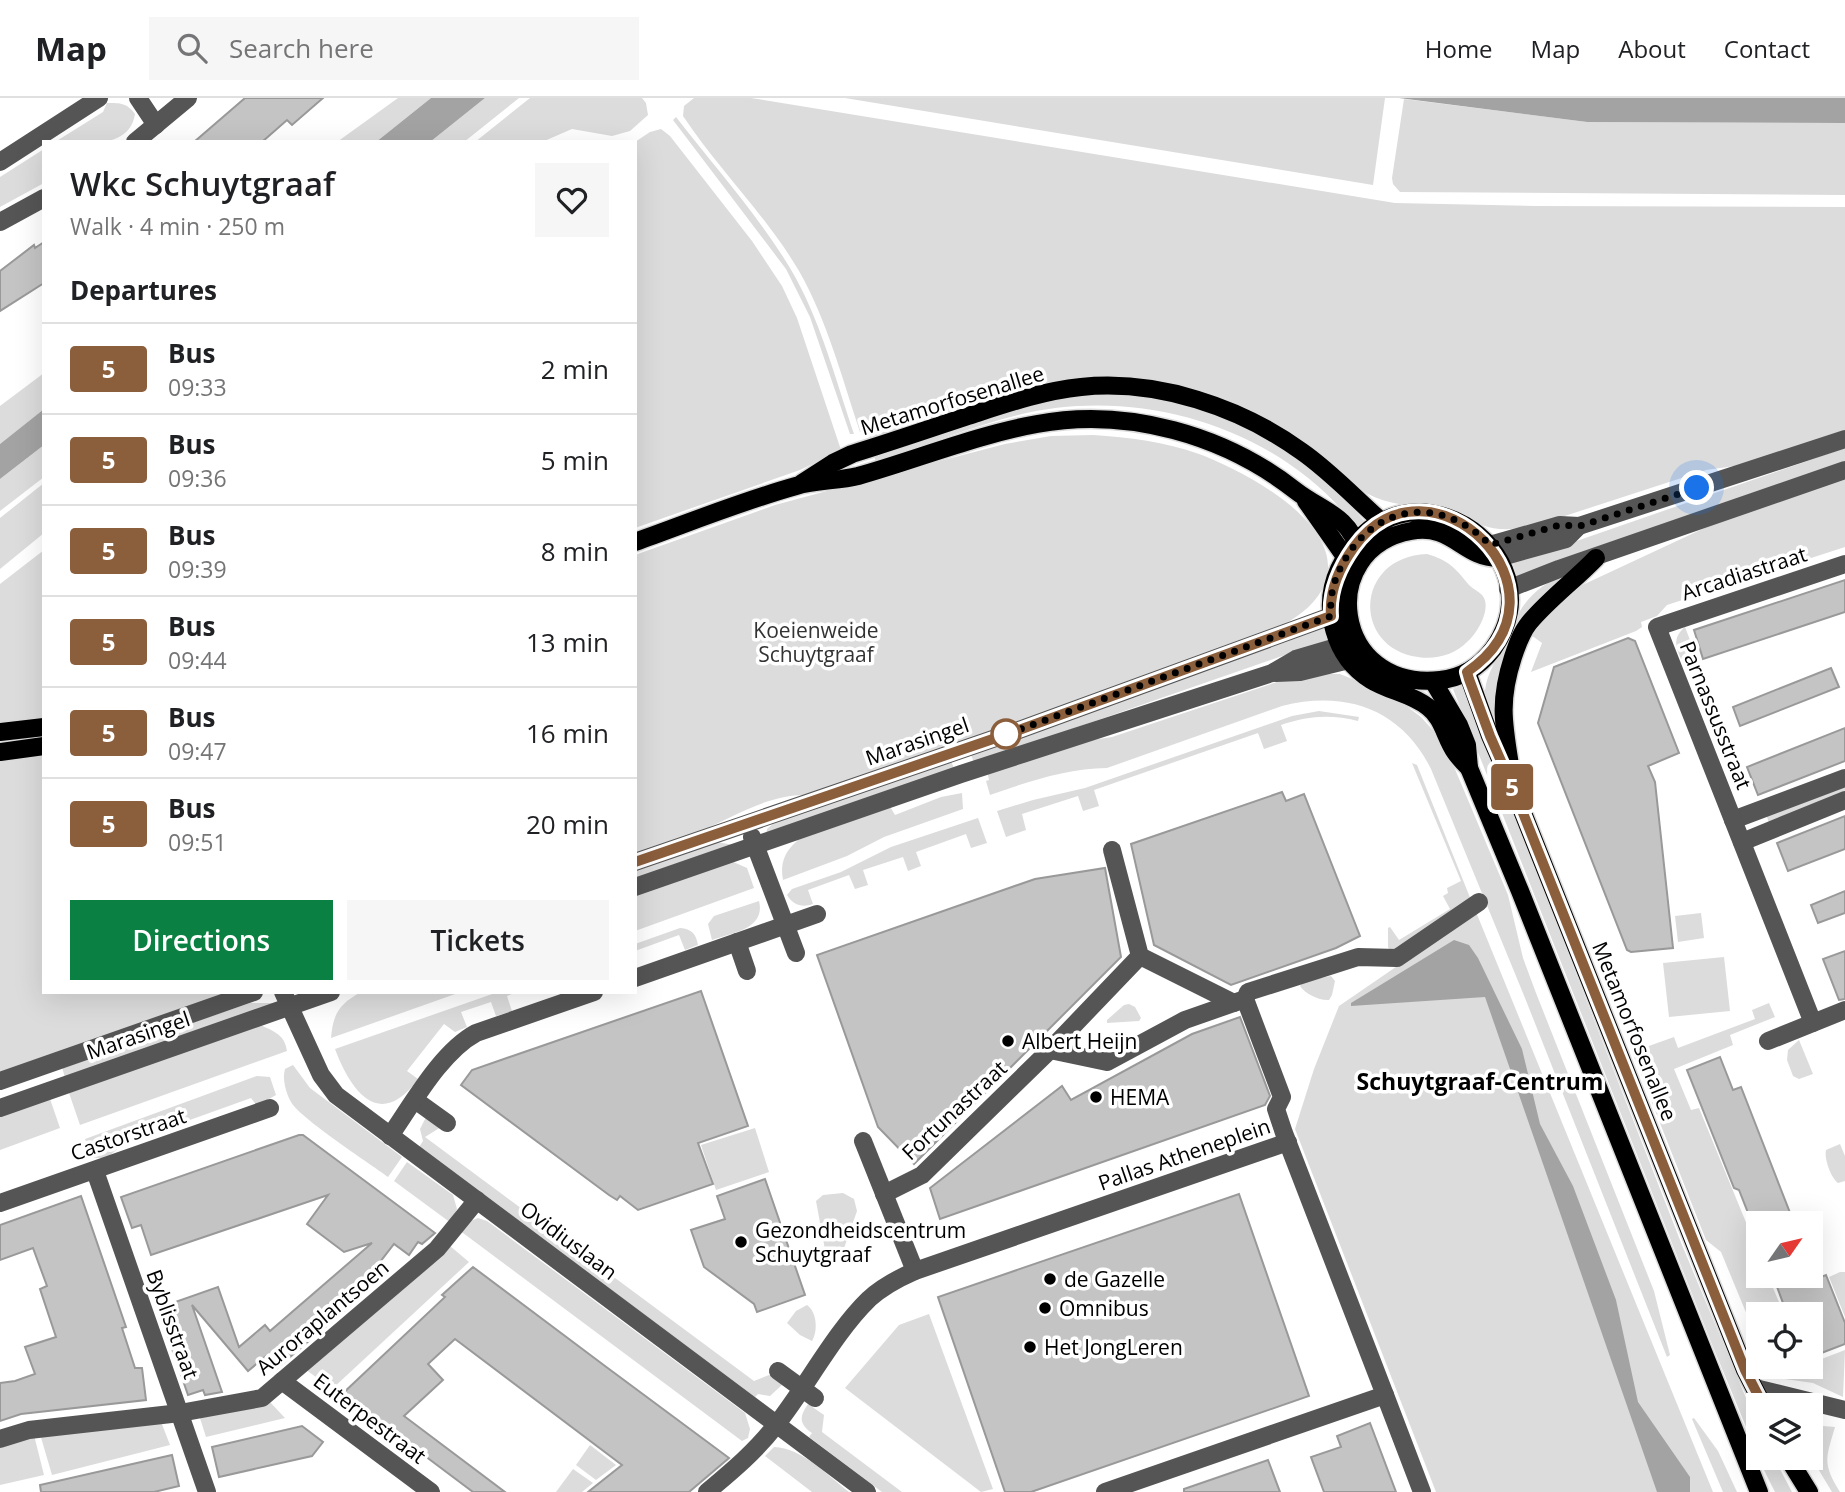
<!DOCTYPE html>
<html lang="en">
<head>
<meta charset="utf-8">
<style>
	body { margin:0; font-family:"Open Sans",sans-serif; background:#f6f6f6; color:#202124; height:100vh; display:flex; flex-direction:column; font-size:26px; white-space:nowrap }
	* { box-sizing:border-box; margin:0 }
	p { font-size:23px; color:#757577 }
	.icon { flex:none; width:38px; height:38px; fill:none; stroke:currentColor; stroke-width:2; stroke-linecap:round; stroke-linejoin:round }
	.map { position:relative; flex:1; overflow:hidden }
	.sheet { position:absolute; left:42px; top:42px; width:595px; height:854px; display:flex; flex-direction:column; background:#fff; border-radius:0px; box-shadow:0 7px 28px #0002 }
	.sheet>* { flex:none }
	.badge { padding:0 14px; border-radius:5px; font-size:24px; line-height:46px }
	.needle { width:46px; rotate:56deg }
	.controls { position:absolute; left:1746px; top:1113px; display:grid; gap:14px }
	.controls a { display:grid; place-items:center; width:77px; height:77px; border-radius:0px; background:#fff; box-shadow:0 7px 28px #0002; font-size:35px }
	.you { position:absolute; width:35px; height:35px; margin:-18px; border:5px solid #fff; border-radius:50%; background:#1a73e8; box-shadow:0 0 0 10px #1a73e833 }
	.map>.badge { position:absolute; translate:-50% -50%; box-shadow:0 0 0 4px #fff }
	h2 { padding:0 28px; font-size:26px; line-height:63px }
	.round { display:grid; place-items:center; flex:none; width:74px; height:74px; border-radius:0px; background:#f6f6f6 }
	.overview { display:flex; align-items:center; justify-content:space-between; height:119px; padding:0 28px }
	h1 { font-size:33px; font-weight:600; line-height:52px }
	.cta { display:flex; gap:14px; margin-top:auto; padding:14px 28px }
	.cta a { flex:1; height:80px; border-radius:0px; background:#0b8043; color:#fff; font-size:28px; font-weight:600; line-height:80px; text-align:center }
	.cta a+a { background:#f6f6f6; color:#202124 }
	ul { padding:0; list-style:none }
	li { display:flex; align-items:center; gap:21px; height:91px; padding:0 28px; border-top:2px solid #e0e0e0 }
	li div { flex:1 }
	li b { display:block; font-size:26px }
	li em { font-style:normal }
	li .badge { min-width:77px; font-weight:700; text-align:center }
	header { display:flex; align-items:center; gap:42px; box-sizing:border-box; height:98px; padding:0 35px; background:#fff; border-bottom:2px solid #e0e0e0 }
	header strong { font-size:33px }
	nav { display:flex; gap:38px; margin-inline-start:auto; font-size:24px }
	.search { width:490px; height:63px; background:#f6f6f6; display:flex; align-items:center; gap:18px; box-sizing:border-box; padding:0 24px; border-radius:0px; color:#757577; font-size:26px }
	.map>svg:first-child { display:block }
</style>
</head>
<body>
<header>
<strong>Map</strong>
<div class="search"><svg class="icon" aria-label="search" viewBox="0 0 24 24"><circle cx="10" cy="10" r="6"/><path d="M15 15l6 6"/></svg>Search here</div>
<nav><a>Home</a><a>Map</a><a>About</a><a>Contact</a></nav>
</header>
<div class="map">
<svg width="1845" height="1394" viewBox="0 0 1845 1394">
	<rect width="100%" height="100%" fill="#fff"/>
	<g fill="#dcdcdc">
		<polygon points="398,0 431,0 376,44 337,44"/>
		<polygon points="485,0 519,0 464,44 430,44"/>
		<polygon points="530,0 642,0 646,5 648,17 630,33 612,38 572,31 542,44 475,44"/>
		<path d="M694,0h57l644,105 140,3 310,1v224l-110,35 -29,4 -172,56c-17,3 -35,6 -52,-1 -10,-4 -19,-9 -29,-12 -31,-8 -59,-5 -87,-20 -20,-10 -34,-30 -52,-44 -40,-31 -89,-55 -139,-65 -113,-23 -203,23 -308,58l-4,-11 -3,1c-18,-54 -33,-112 -61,-161 -33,-56 -80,-101 -116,-155l1,-10z"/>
		<polygon points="845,0 1385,0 1373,87"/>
		<polygon points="1404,1 1587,24 1845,25 1845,97 1400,94 1393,86 1392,80"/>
		<path d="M107,5c14,0 20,0 28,11 -6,37 -52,28 -80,28l48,-30z"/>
		<path d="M676,19c38,49 82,98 114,151 30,50 45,110 64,166h-4l-40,-117 -24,-48 -113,-149z"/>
		<polygon points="661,31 670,38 752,143 782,188 797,220 841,352 800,372 635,430 635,44 650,34"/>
		<polygon points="44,51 44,85 0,109 0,79"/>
		<polygon points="44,275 44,311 0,346 0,308"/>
		<path d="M1080,297c23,0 47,0 70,2 84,10 162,61 215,125l-8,6c-77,-101 -218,-143 -339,-113 -48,12 -95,31 -142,47l-3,-9 135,-46z"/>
		<path d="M1093,337c36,2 72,7 106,19 46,17 164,78 119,142 -15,21 -39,31 -61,42l-449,157c-40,-1 -75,22 -111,38 -20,8 -41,14 -62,22v-300l140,-50 115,-31 115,-30 46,-8z"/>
		<polygon points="44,347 44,379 0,413 0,381"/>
		<polygon points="1845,350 1845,363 1517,478 1513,465"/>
		<polygon points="1845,377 1845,449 1667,507 1657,518 1641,524 1642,529 1636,533 1531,574 1542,545 1531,537 1540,523 1576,490 1726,420"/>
		<polygon points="44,385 44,435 0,471 0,420"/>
		<polygon points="44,452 44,623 0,628 0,486"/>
		<path d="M1427,456c23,7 27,13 42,31 4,4 9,6 13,10 11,12 -5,39 -15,47 -13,13 -32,18 -49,15 -66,-9 -64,-100 9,-103z"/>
		<path d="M1566,476l-39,41 -29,117c-6,-13 -14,-26 -13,-41 2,-20 13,-33 22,-49 5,-10 7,-21 13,-31 10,-17 27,-30 46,-37z"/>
		<path d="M1685,529l10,26 -14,6c-6,-13 -8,-22 4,-32z"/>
		<polygon points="1323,530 1328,542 974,665 970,654"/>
		<path d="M1309,576h31l20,8 45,23 16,12 17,19 14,26 56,133 15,63 13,35 118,298 16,64 -3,2 -142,-359 -94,-229c-30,-60 -85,-79 -149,-63l-175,62c-39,0 -80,14 -117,27l-4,-14 3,-1 -2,-10 98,-29 27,-4 165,-55z"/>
		<polygon points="1463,587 1682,1147 1759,1331 1759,1360 1774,1360 1792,1394 1775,1394 1763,1370 1711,1244 1453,591"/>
		<path d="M1319,613l40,6 -1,4c-28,-7 -50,-5 -77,4l6,16 -23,8 -6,-16 -164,57 5,16 -16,5 -5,-15 -56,18 4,16 -20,7 -9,-26 36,-11 52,-12 207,-72z"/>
		<polygon points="44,653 44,894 239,894 0,978 0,660"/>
		<polygon points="950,661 954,670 766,738 767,731 775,724"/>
		<polygon points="1412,665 1417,667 1471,802 1396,853 1390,853 1388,849 1388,830 1390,829 1399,842 1450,811 1443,798 1448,795 1447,790 1461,783"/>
		<polygon points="1845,685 1845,696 1769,725 1766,716"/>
		<path d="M962,695l1,16 -79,28 -37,19 -64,24c-3,-16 1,-28 14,-39 10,-10 75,-29 92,-36l6,10 46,-18z"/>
		<path d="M978,720l9,25 -16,5 -5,-14 -50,18 5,14 -13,5 -5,-14 -40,13 5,15 -13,4 -6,-14 -41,15 5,14c-11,4 -20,1 -26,-9l5,-6 49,-17 50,-25z"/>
		<polygon points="711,743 734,747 635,781 635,770"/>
		<polygon points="731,763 747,770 754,790 635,833 635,797"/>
		<path d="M759,803c7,28 -27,32 -47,39l-4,-16 6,-8z"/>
		<polygon points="1476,814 1713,1394 1436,1394 1295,1031 1314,971 1339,908"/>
		<polygon points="1701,815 1704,840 1678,844 1675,818"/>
		<path d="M680,830c12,1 16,6 18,17l-13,5 -6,-15 -44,16v-7z"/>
		<polygon points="1724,859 1730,913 1669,919 1663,865"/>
		<path d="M1331,878l4,5 -3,14 -3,5c-9,1 -24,-6 -29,-14l4,-5z"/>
		<path d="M361,894h100l-130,46c2,-24 8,-34 30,-46z"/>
		<path d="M498,894h19l-10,4 5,15 -16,5 -5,-14 -30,10 6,15 -12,5 -11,-8 -37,47 11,8c-38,52 -67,13 -83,-30z"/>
		<polygon points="250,905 275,905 65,980 62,969"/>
		<polygon points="1769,905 1775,919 1730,937 1733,947 1674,971 1691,1012 1699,1010 1759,1156 1759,1178 1768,1178 1784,1216 1759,1216 1759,1246 1721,1154 1706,1142 1632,954 1674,939 1678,950 1755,921 1752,912"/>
		<polygon points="1129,906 1135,909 1141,920 1139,923 1107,925 1107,922 1124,907"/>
		<path d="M260,927c14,6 25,10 27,26l-207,74 -12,-35z"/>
		<polygon points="1799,942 1813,976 1799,981 1793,978 1787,962 1788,952"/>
		<path d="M293,967l17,23 92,69 -14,20c-20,-15 -87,-58 -97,-75 -5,-9 -9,-23 -6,-33z"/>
		<polygon points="257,978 270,979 276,997 257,1008 251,1000 123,1046 107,1060 93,1060 85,1041"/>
		<polygon points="50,1001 60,1030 0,1052 0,1018"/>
		<polygon points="426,1019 441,1029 425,1039 754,1283 769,1277 783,1286 770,1298 758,1296 755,1299 419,1049 423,1043 420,1031"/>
		<polygon points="755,1030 769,1074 716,1092 701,1047"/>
		<path d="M1840,1046l5,12v25l-7,2c-7,-5 -14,-24 -12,-33z"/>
		<polygon points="407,1064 453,1097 457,1111 451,1125 394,1083"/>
		<polygon points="843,1095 854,1101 857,1113 841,1159 832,1164 826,1157 816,1103 823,1097"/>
		<polygon points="478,1120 487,1123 745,1315 750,1331 748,1340 742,1343 459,1132 468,1124"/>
		<polygon points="450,1148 469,1164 332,1291 305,1271"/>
		<polygon points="1840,1174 1845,1174 1845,1219 1829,1179"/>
		<path d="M807,1207c10,7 11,26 5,36l-12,-6 -13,-12 9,-12z"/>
		<polygon points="929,1216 993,1391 981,1394 845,1290 899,1227"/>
		<polygon points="1845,1252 1843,1299 1813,1285 1772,1279 1768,1269 1811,1269 1811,1265"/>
		<polygon points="270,1304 285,1320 206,1339 199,1317"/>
		<path d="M808,1306l16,11 -2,17 80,60h-20l-73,-55 3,-4c-14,-10 -12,-17 -4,-29z"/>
		<polygon points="1694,1320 1718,1353 1737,1394 1723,1394 1692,1321"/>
		<polygon points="160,1321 170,1347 52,1377 40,1336"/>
		<path d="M1811,1327l24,2c-9,31 -13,36 5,65h-8l-21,-35z"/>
		<polygon points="34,1337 44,1377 0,1387 0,1347"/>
		<polygon points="590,1347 616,1367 596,1382 576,1367"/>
		<path d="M774,1349c28,1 53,28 75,45h-37l-47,-36z"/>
		<polygon points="573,1371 593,1385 582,1394 556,1394"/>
	</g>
	<g fill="#a3a3a3">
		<polygon points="431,0 485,0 430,44 376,44"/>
		<polygon points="1399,0 1845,0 1845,25 1587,24"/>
		<polygon points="44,311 44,347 0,381 0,346"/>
		<polygon points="1454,842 1469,847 1478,860 1522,951 1540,1026 1573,1088 1616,1202 1638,1304 1690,1379 1690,1394 1657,1394 1485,899 1351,908 1351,905"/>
	</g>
	<g fill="#c4c4c4" stroke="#999" stroke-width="2">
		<polygon points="245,0 323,0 292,27 287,22 262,44 194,44"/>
		<polygon points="44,144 44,185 0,213 0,173 34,147 35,150"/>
		<polygon points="1845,482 1845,514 1703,561 1694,532"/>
		<polygon points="1628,540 1635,543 1679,655 1648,668 1655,684 1673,850 1631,854 1627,852 1538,625 1554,569"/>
		<polygon points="1831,570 1839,589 1740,628 1733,609"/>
		<polygon points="1845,630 1845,663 1758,697 1747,669"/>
		<polygon points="1282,694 1286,703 1304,696 1360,838 1336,850 1231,887 1154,847 1131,746"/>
		<polygon points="1845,718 1845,751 1788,773 1777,745"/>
		<polygon points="1105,770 1121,859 914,1066 878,1029 817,857 1035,781"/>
		<polygon points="1845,793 1845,815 1818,825 1811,807"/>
		<polygon points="1845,853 1845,901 1839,902 1823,861"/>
		<polygon points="701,893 748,1028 698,1045 713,1086 638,1112 620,1098 617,1102 609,1097 461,987 472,972"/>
		<polygon points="1240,919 1270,998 1265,1007 940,1121 930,1090 1062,988 1071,1002 1192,936"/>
		<polygon points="1720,959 1733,992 1741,989 1794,1125 1752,1125 1739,1092 1734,1090 1687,972"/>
		<polygon points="299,1037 303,1037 435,1135 422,1146 418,1144 409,1157 394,1146 356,1195 359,1200 276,1271 266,1258 248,1273 192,1207 222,1294 205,1297 203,1292 188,1297 158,1210 218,1189 239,1249 265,1227 270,1233 372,1145 344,1154 307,1126 328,1097 151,1157 141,1127 132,1130 121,1099"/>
		<polygon points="765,1081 805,1197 757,1214 754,1206 704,1169 691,1132 725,1121 717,1098"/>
		<polygon points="1239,1096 1309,1298 1031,1394 1005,1394 938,1199"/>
		<polygon points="81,1098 126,1229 122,1230 135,1270 142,1270 146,1302 21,1316 0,1323 0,1285 15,1283 35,1276 25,1249 56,1239 40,1191 47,1188 33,1150 0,1162 0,1127"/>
		<polygon points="473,1169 605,1268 729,1360 689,1394 588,1394 622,1367 455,1241 428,1266 443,1282 404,1318 505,1394 473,1394 405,1343 402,1346 339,1299 445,1199 442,1197"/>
		<polygon points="1826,1177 1845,1225 1845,1246 1811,1259 1811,1216 1792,1216 1787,1205 1783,1205 1773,1178 1815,1178 1816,1181"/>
		<polygon points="1370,1325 1396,1394 1324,1394 1311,1359 1341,1349 1337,1338"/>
		<polygon points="302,1328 323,1344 312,1358 219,1379 212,1349"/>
		<polygon points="172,1357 179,1388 154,1394 41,1394 40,1387"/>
		<polygon points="1268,1362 1280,1394 1184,1394 1184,1391"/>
	</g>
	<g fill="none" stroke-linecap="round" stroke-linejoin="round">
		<g stroke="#dbdbdb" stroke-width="21">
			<g id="major">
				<path d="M802,385l31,-20 19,-9c39,-12 77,-25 116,-38 37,-12 74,-25 113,-29 76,-8 159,20 220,64 29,20 54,47 80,70"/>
				<polyline points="1306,403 1346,460"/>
				<path d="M635,444c53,-19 107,-41 161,-56 20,-6 42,-5 62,-10 60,-17 118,-41 179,-52 90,-17 188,11 259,67 26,20 53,24 63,60"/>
				<polyline points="1467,574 1490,638 1515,695 1745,1272 1763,1307"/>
				<polyline points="1433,583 1459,627 1467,647 1469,670 1520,793 1759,1394"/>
				<polyline points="0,634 44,629"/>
				<polyline points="0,654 44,648"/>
				<path d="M1510,667c-7,-43 -11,-65 3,-108 4,-12 8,-24 16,-34 20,-24 46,-43 67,-65"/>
				<path d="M1469,670c-5,-5 -10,-10 -14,-16 -10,-14 -12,-34 -27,-45 -16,-13 -39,-16 -57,-27 -37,-23 -50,-72 -32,-111 60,-125 224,-18 154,80 -13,17 -31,29 -53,31 -108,12 -125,-132 -29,-149 41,-8 52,27 87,27"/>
				<polyline points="1788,1360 1809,1394"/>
			</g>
		</g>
		<g stroke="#555" stroke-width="18">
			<polyline points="138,0 156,27"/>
			<polyline points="135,44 188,0"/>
			<polyline points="0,64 99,0"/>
			<polyline points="0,124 44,100"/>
			<polyline points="1490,447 1560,427 1579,428 1845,341"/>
			<polyline points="1498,460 1566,441 1579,428"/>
			<polyline points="1508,491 1559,471 1845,372"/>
			<polyline points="1276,575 1300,574 1349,562"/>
			<polyline points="1733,722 1845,680"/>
			<polyline points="752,739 796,855"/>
			<polyline points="1742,744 1845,702"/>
			<polyline points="1112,752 1140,858 1234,905"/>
			<polyline points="635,764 1019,632 1331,518"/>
			<polyline points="635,789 961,676 1272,575 1296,561 1340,548"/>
			<polyline points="737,844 747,873"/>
			<polyline points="635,880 817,816"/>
			<polyline points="283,894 321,977 336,997 867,1394"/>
			<polyline points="1813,925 1657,529 1845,466"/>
			<polyline points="1768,943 1845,912"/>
			<polyline points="1050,952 1107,964 1185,922 1245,901 1248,894 1358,859 1397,860 1479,804"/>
			<polyline points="0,983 254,894"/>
			<polyline points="415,1002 447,1025"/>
			<polyline points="0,1010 331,894"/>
			<path d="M390,1038c23,-33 51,-84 86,-103l118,-41"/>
			<polyline points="863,1043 915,1173"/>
			<polyline points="95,1073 207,1394"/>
			<polyline points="884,1096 922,1077 1050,952 1140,858"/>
			<polyline points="0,1105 270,1010"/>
			<polyline points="778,1273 815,1300"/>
			<polyline points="282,1283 431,1394"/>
			<polyline points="1755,1290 1845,1312"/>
			<polyline points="1385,1297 1422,1394"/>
			<polyline points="0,1341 29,1332 180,1315 262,1300 437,1151 477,1102"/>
			<path d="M707,1394c25,-21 49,-41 69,-67 31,-39 58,-92 93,-126 13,-12 30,-21 46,-28l373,-129"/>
			<polyline points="1105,1394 1385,1297 1284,1035 1276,1011 1282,999 1245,901"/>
		</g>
		<use href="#major" stroke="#000" stroke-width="18"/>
	</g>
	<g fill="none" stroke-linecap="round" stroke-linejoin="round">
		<g stroke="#fff" stroke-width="16">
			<path id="line" d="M635,764l384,-132 312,-114c-2,-26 8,-48 23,-69 75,-104 231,44 113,125l2,7 21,57 25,57 230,577 18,35"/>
		</g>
		<use href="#line" stroke="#8b5e3c" stroke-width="10"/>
		<path stroke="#000" stroke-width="7" stroke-dasharray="0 12.6" d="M1006,636l-10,4 335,-122c-2,-25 6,-46 20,-66 37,-51 98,-48 139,-5l70,-20 20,1 117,-38"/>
	</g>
	<circle fill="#fff" stroke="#8b5e3c" stroke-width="3.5" cx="1006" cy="636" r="14"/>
	<g fill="#000" stroke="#fff" stroke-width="2.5">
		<circle cx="1008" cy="943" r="7"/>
		<circle cx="1096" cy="999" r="7"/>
		<circle cx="741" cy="1144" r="7"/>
		<circle cx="1050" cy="1181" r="7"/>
		<circle cx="1045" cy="1210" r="7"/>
		<circle cx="1030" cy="1249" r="7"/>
	</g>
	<g text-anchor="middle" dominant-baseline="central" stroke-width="7" stroke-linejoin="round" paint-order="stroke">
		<g font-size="21" fill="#000" stroke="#fff">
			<text transform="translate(952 302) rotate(-17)">Metamorfosenallee</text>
			<text transform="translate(1744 475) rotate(-18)">Arcadiastraat</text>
			<text transform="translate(1716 617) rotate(68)">Parnassusstraat</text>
			<text transform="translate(917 643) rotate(-19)">Marasingel</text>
			<text transform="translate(1635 933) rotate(68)">Metamorfosenallee</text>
			<text transform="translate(138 937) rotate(-19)">Marasingel</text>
			<text transform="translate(954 1012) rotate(-43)">Fortunastraat</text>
			<text transform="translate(128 1036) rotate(-19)">Castorstraat</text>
			<text transform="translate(1184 1056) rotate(-19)">Pallas Atheneplein</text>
			<text transform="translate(569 1142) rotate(37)">Ovidiuslaan</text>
			<text transform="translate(322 1219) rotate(-40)">Auroraplantsoen</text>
			<text transform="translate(173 1226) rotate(70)">Byblisstraat</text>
			<text transform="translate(370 1320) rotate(37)">Euterpestraat</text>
		</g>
		<g font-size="21" fill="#333" stroke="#fff">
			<text x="816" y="532">Koeienweide<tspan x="816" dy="24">Schuytgraaf</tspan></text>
		</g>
		<g font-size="21" fill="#000" stroke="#fff" text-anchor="start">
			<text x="1022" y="943">Albert Heijn</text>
			<text x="1110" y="999">HEMA</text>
			<text x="755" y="1132">Gezondheidscentrum<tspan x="755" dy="24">Schuytgraaf</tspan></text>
			<text x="1064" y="1181">de Gazelle</text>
			<text x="1059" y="1210">Omnibus</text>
			<text x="1044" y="1249">Het JongLeren</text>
		</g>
		<g font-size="23" font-weight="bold" fill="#000" stroke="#fff">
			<text x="1480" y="983">Schuytgraaf-Centrum</text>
		</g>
	</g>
</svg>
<div class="controls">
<a><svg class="needle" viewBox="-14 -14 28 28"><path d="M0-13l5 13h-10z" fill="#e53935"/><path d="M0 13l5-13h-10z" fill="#757577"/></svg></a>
<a><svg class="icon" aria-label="locate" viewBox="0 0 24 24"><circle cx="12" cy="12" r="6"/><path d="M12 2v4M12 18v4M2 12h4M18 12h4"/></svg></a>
<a><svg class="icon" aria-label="layers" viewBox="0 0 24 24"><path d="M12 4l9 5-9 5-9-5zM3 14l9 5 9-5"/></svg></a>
</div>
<div class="you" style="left:1697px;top:390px"></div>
<b class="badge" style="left:1512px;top:689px;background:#8b5e3c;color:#fff">5</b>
<section class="sheet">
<div class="overview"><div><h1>Wkc Schuytgraaf</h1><p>Walk · 4 min · 250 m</p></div><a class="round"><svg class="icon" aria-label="heart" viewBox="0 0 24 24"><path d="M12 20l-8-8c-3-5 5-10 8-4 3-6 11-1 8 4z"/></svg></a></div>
<h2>Departures</h2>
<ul>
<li><span class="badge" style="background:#8b5e3c;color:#fff">5</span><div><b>Bus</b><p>09:33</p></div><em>2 min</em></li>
<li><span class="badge" style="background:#8b5e3c;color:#fff">5</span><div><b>Bus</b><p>09:36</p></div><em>5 min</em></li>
<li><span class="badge" style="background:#8b5e3c;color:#fff">5</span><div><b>Bus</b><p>09:39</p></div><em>8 min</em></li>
<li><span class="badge" style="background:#8b5e3c;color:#fff">5</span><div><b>Bus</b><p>09:44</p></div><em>13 min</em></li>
<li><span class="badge" style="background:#8b5e3c;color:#fff">5</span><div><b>Bus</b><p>09:47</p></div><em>16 min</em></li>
<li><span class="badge" style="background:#8b5e3c;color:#fff">5</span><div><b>Bus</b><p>09:51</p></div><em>20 min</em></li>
</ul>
<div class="cta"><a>Directions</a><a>Tickets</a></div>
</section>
</div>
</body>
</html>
